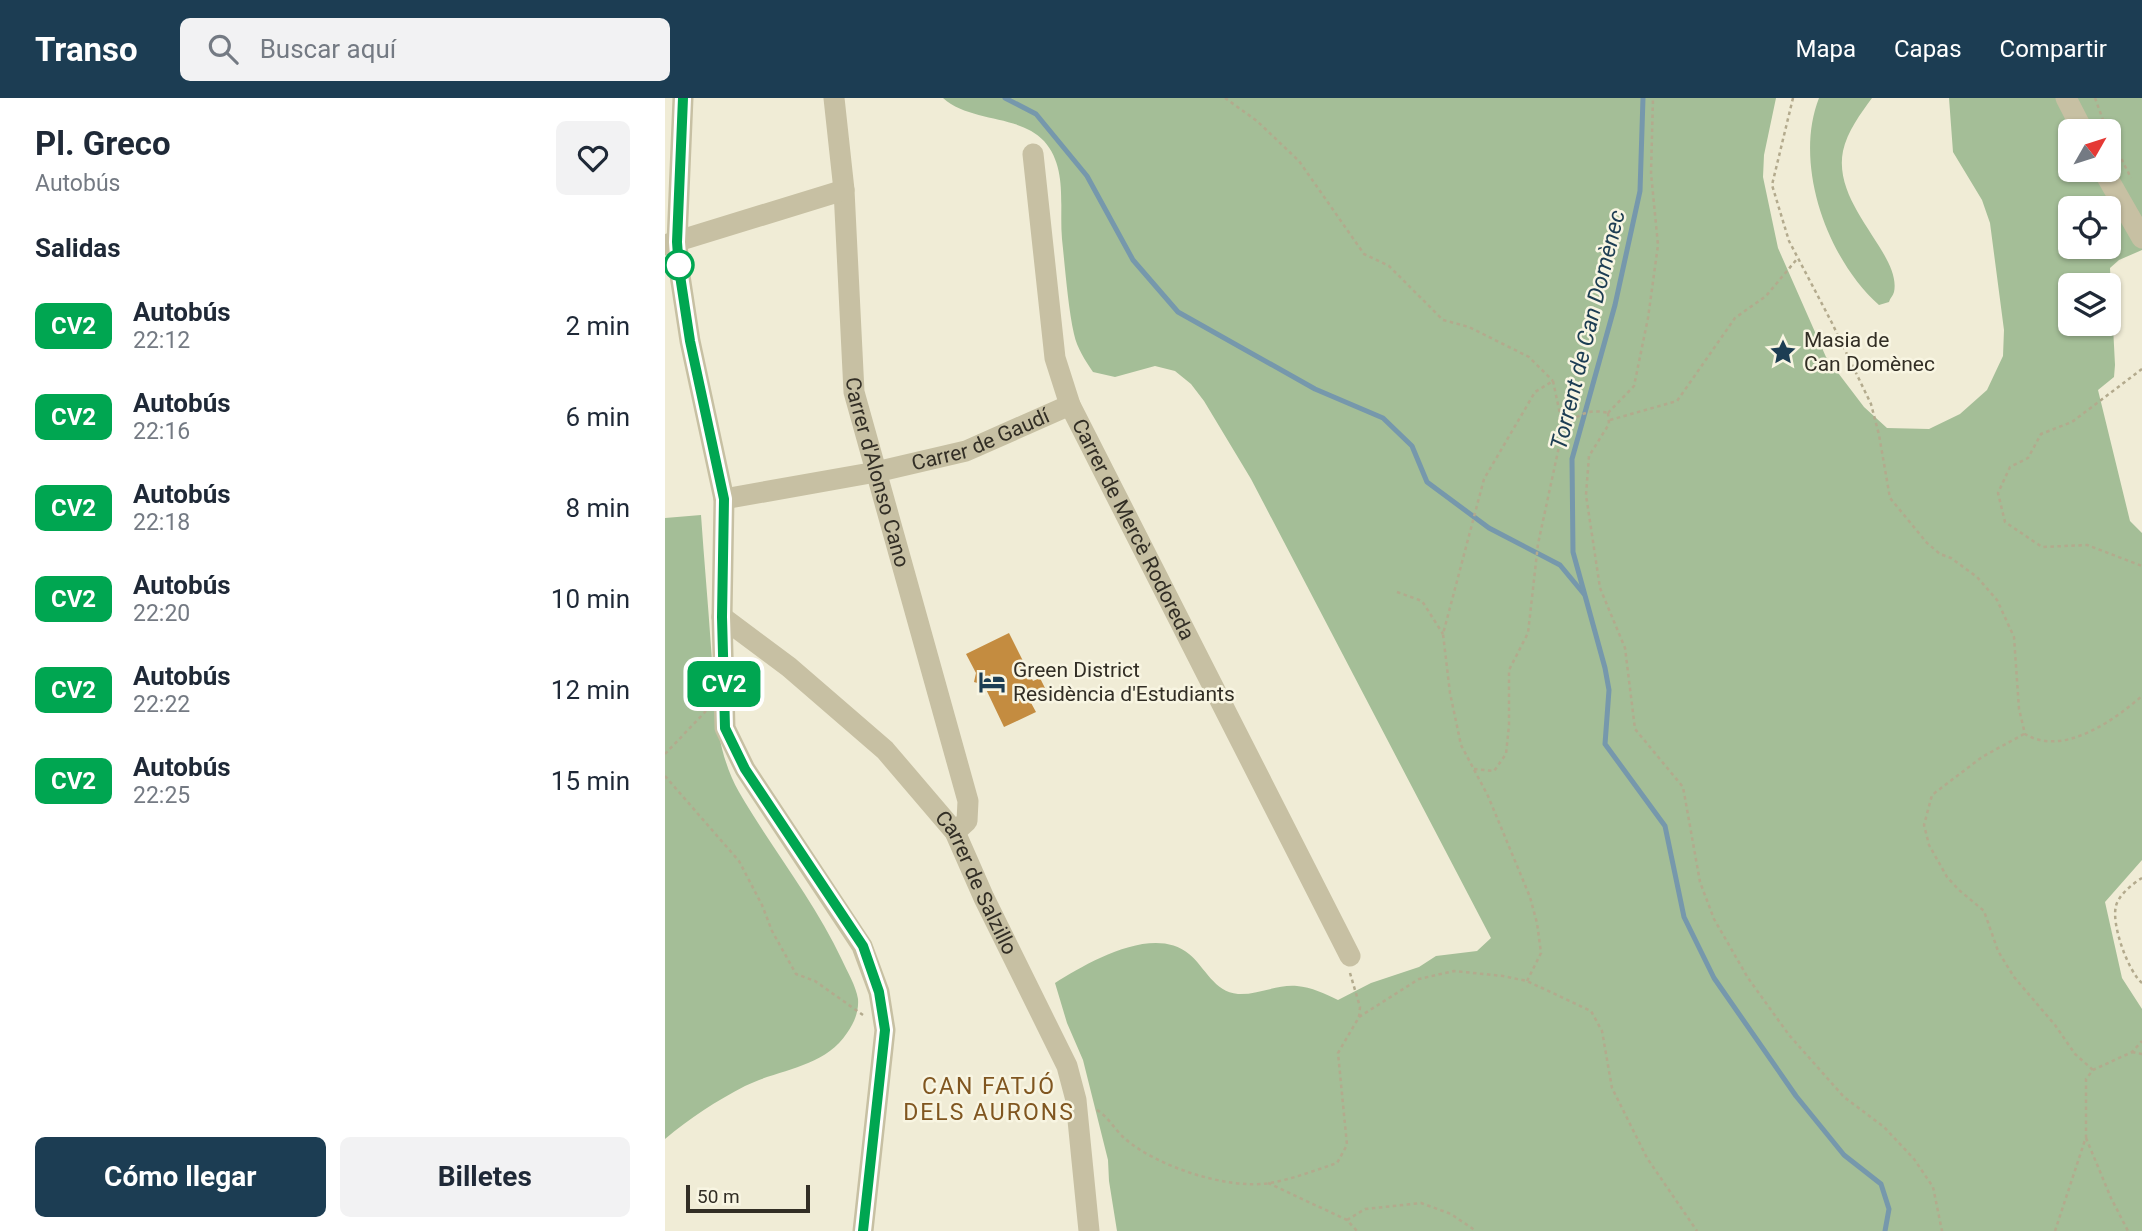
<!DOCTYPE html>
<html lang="es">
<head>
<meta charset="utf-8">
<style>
	body { margin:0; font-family:Roboto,sans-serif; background:#f2f2f3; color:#1f2937; height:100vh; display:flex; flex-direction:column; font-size:26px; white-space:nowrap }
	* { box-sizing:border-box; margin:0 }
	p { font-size:23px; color:#747a83 }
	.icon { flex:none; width:38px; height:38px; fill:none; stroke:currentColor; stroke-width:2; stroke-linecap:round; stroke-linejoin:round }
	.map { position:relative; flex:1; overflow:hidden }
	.panel { display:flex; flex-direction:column; background:#fff; width:665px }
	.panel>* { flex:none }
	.badge { padding:0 14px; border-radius:10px; font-size:24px; line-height:46px }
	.needle { width:46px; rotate:51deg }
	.controls { position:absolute; left:1393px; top:21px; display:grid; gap:14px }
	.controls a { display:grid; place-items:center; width:63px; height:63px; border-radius:10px; background:#fff; box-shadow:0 2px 5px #0004; font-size:35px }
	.scale { position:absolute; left:21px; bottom:18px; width:124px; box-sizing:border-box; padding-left:7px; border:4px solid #322e25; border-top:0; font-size:19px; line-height:24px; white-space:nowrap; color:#322e25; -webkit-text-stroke:5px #f8f5e2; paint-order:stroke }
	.map>.badge { position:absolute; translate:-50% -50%; box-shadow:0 0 0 4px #fff }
	h2 { padding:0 35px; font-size:26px; line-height:63px }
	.round { display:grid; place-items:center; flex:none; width:74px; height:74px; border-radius:10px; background:#f2f2f3 }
	.head { display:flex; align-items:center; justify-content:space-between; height:119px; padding:0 35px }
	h1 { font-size:33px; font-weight:700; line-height:52px }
	.action { display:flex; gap:14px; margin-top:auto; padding:14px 35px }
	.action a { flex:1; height:80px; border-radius:10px; background:#1c3d53; color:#fff; font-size:28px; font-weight:700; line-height:80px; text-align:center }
	.action a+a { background:#f2f2f3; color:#1f2937 }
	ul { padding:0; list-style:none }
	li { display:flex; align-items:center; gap:21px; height:91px; padding:0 35px }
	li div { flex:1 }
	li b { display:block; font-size:26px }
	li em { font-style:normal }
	li .badge { min-width:77px; font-weight:700; text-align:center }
	header { display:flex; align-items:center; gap:42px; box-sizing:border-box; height:98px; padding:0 35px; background:#1c3d53; color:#fff }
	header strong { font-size:33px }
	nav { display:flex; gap:38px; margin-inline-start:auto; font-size:24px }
	.search { width:490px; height:63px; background:#f2f2f3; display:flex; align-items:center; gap:18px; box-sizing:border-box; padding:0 24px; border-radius:10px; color:#747a83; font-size:26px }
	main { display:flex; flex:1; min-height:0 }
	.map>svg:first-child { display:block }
</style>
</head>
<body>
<header>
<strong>Transo</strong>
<div class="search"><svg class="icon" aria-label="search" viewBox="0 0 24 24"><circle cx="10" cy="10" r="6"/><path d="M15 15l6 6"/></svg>Buscar aquí</div>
<nav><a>Mapa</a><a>Capas</a><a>Compartir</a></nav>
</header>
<main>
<section class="panel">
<div class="head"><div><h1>Pl. Greco</h1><p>Autobús</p></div><a class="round"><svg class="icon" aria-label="heart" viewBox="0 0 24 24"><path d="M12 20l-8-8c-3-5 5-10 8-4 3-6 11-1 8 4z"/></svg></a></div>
<h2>Salidas</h2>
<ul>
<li><span class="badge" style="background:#00a651;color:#fff">CV2</span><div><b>Autobús</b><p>22:12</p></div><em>2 min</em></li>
<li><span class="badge" style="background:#00a651;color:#fff">CV2</span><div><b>Autobús</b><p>22:16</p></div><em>6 min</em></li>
<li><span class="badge" style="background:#00a651;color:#fff">CV2</span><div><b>Autobús</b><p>22:18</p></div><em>8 min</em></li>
<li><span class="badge" style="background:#00a651;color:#fff">CV2</span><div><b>Autobús</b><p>22:20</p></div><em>10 min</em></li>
<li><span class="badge" style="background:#00a651;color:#fff">CV2</span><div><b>Autobús</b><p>22:22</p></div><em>12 min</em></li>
<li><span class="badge" style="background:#00a651;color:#fff">CV2</span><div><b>Autobús</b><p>22:25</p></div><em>15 min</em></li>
</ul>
<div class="action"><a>Cómo llegar</a><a>Billetes</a></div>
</section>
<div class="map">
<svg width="1477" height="1133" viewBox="0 0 1477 1133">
	<rect width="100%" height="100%" fill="#f0ecd6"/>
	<g fill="#a4be97" fill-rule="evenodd">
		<path d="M278,0h833l-12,57 -1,22 15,71 48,109 38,50 23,21 42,1 31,-15 27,-24 16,-34 1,-26 -14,-107 -8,-23 -29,-48 -4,-54h193v152l-23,10 -9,8 5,97 -1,12 -16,13 32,131 12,12v327l-37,42 17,76 20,31v222h-1025l-8,-50 -1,-21 -25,-100 -16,-37 -12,-40c32,-20 98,-59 134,-29 16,13 25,38 49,40 20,1 40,-10 59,-8 14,1 29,8 41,14l33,-17 48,-16 17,-11 41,-5 14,-13 -240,-459 -47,-78 -13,-17 -16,-13 -20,-5 -40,11 -22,-5c-8,-12 -16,-24 -19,-38 -6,-27 -9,-67 -12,-95 -3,-33 6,-71 -18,-98 -25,-27 -73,-18 -101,-43zM1405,33h39v39h-39zM1405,110h39v39h-39zM1405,187h39v39h-39z"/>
		<path d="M1154,0h53c-11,15 -25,34 -29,53 -11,55 59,103 51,141 -1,4 -4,6 -5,10l-10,3c-52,-46 -86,-141 -60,-207z"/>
		<path d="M36,417c3,44 7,88 10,132 4,50 3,101 28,145 33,57 75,108 103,168 5,11 14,26 16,39 1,13 -4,24 -11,34 -23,35 -68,36 -102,53 -29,15 -55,32 -80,53v-621z"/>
	</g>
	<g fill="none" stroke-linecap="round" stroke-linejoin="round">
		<g stroke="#7698ac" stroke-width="5">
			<polyline points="340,0 371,16 422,78 468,162 513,214 650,291 718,320 747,348 762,384 824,430 895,467 919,496"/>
			<polyline points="978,0 975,93 950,207 907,361 908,454 940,570 944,592 940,646 1000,728 1019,819 1049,880 1131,998 1179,1057 1216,1086 1224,1111 1220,1133"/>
		</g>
	</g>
	<polygon fill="#c48c40" points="344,535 368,583 375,580 382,594 365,603 371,614 339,629 319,587 309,584 311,575 301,556"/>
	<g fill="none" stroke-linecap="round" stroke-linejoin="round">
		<g stroke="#b3aa8d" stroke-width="2.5" stroke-dasharray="3.5 3.5" stroke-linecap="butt">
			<polyline points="560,0 592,23 634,63 699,156 724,168 778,222 804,229 864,259 888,283"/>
			<path d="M1128,0l-21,87 17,56 43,82 39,81 8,31 11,63 37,45 13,11 11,4 26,19 20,23 17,37 5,72 6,25c38,23 88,-13 117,-38"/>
			<polyline points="1430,0 1442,33"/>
			<polyline points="1444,36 1466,80"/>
			<polyline points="1477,271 1407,324 1376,336 1363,360 1345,369 1333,395 1340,424 1377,449 1422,447 1477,468"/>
			<polyline points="888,283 898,330"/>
			<polyline points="943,315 944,326 924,358 921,397 935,490 960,550 970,631 1018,689 1035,784 1049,821 1083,880 1124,937 1179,999 1219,1029 1249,1061 1268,1089 1277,1133"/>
			<polyline points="943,315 969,288 983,220 993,147 986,75 988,0"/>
			<polyline points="945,322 1012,303 1070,220 1101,198 1132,161"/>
			<polyline points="732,494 757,503 778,536"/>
			<polyline points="1359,636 1317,659 1267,697 1259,727 1264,747 1282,779 1294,792 1319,813 1333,853 1349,879 1390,927 1410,956 1428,972"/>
			<polyline points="0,656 41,613"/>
			<path d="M809,671l20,2 12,-17 3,-29v-55l19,-37 10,-89 25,-116c14,-13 26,-20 45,-15"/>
			<polyline points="0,678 74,763 97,807 107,833 131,876 150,883 198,917"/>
			<path d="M1477,780c-9,5 -24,18 -26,28 -5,18 12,65 26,77"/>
			<polyline points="862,883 876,855 872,825 865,799 823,698 796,647 785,595 778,536 819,381 870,294 888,283"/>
			<polyline points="694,919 754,881 789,873 838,878 862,883 926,913 937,933 947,990 982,1060 1032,1133"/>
			<polyline points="1467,954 1477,956"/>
			<path d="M432,1012c11,7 17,18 26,27 32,29 104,53 147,46 23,-4 46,-13 67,-20l10,-18 -9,-92 21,-36 1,-10 -10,-34"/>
			<polyline points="1421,1040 1446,1100 1463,1133"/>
			<polyline points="603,1085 682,1122 692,1133"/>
			<polyline points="682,1122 700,1111 756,1105 786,1116 811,1133"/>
			<polyline points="1390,1133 1421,1039 1421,981 1428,972 1467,954 1477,943"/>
		</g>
		<g stroke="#c7c0a3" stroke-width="21">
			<polyline points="18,0 12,144 14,171 25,243 59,401 57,519 60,630 80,671 197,848 214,894 220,932 198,1133"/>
			<path id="s1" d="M169,0l10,92 10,202 114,409 -1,20 -12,11"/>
			<polyline points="1401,0 1418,33"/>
			<path id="s2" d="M368,56l22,204 15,47 280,551"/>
			<polyline points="1438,72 1477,140"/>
			<polyline points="0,147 179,92"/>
			<path id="s3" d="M59,401l152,-27 90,-21 104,-46"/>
			<path id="s4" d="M57,519l67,50 96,83 70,82 29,66 83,168 9,34 13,131"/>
		</g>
	</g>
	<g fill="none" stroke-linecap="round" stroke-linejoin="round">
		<g stroke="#fff" stroke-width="16">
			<polyline id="line" points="18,0 12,144 14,171 25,243 59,401 57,519 60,630 80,671 198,848 214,894 220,932 198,1133"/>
		</g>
		<use href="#line" stroke="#00a651" stroke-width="10"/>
	</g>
	<defs>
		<g id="sight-bare" transform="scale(2.1)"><path d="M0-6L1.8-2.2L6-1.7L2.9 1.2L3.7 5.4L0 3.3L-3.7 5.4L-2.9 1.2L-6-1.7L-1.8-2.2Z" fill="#1c3d53" stroke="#f8f5e2" stroke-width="2.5" paint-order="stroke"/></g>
		<g id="hotel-bare" transform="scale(2.1)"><path d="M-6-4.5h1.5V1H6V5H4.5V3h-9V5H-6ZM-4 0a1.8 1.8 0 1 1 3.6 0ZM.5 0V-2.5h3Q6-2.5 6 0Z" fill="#1c3d53" stroke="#f8f5e2" stroke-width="2.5" paint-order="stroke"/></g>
	</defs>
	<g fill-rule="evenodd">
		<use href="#sight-bare" x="1118" y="254"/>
		<use href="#hotel-bare" x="327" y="584"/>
	</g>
	<circle fill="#fff" stroke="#00a651" stroke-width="3.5" cx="14" cy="167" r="14"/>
	<g text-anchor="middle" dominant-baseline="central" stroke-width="5" stroke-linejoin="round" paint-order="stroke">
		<g font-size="21" fill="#322e25" stroke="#f8f5e2" text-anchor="start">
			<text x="1139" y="242">Masia de<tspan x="1139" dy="24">Can Domènec</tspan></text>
			<text x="348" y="572">Green District<tspan x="348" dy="24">Residència d'Estudiants</tspan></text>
		</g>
		<g font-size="21" fill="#322e25" stroke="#f8f5e2">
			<text stroke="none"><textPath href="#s3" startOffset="264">Carrer de Gaudí</textPath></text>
			<text stroke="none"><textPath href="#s1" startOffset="378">Carrer d'Alonso Cano</textPath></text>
			<text stroke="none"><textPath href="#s2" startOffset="394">Carrer de Mercè Rodoreda</textPath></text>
			<text stroke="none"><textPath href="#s4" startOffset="373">Carrer de Salzillo</textPath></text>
		</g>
		<g font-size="23" font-style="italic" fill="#1c3d53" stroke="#f8f5e2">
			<text transform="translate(923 232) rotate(-76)">Torrent de Can Domènec</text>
		</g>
		<g font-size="23" letter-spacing="2" fill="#805620" stroke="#f8f5e2">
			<text x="324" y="988">CAN FATJÓ<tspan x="324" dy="26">DELS AURONS</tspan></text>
		</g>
	</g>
</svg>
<div class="controls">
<a><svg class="needle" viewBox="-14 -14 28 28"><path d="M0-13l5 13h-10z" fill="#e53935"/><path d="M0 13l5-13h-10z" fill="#747a83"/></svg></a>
<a><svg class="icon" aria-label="locate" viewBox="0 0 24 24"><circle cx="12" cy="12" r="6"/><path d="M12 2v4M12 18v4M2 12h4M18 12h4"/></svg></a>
<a><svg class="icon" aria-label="layers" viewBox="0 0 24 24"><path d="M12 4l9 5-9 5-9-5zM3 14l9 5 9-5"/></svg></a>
</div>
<div class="scale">50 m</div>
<b class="badge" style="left:59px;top:586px;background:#00a651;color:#fff">CV2</b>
</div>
</main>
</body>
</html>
